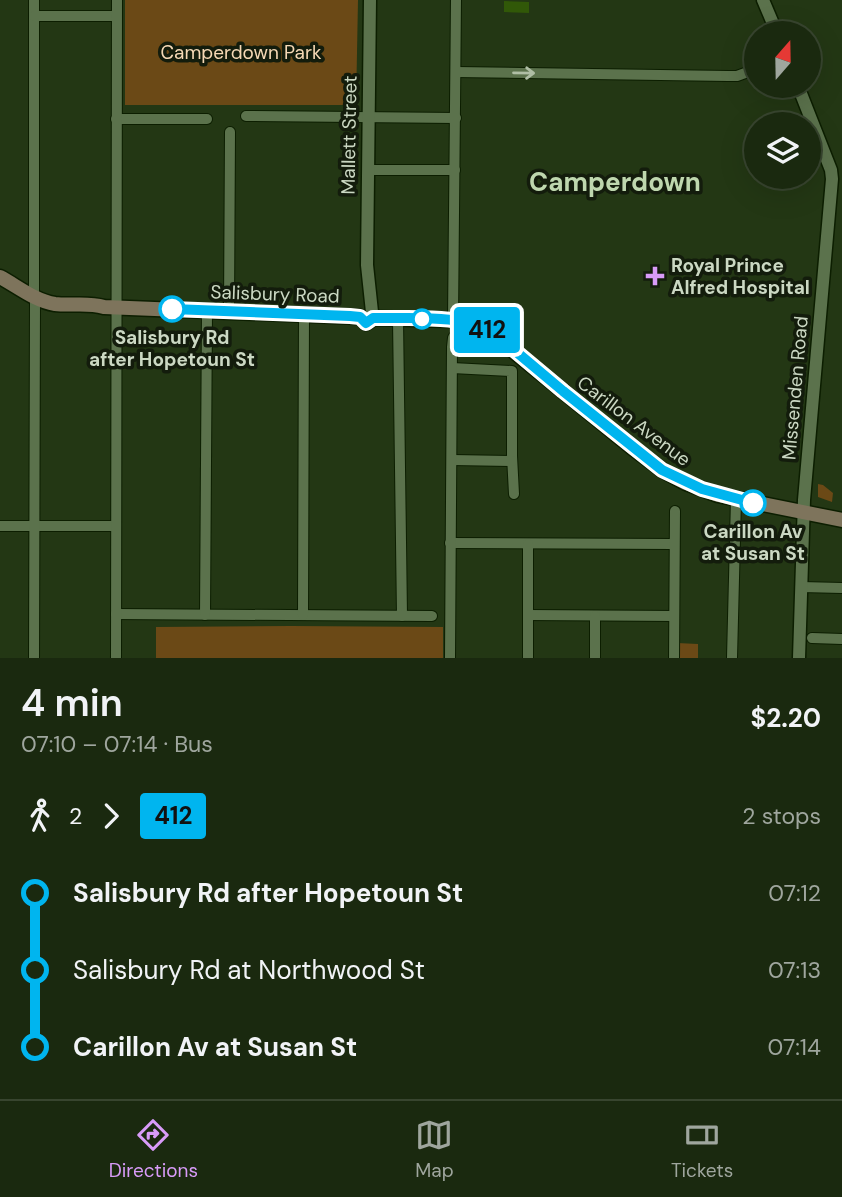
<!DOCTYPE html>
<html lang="en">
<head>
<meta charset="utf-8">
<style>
	body { margin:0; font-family:"DM Sans",sans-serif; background:#27351d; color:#f1f3f6; height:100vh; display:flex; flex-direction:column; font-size:26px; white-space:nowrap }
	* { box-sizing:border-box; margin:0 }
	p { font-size:23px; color:#9fa69e }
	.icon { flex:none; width:38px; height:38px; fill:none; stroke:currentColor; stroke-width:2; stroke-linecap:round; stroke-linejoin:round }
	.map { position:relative; height:658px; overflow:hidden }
	.sheet { display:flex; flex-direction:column; background:#1a290f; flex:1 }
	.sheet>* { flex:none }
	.badge { padding:0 14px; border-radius:5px; font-size:24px; line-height:46px }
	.needle { width:46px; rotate:20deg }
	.buttons { position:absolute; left:744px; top:21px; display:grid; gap:14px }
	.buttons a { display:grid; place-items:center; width:77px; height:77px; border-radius:50%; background:#1a290f; box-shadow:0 7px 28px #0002,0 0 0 2px #38452f; font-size:35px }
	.map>.badge { position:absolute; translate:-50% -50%; box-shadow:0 0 0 4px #fff }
	.legs { display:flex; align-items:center; gap:10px; height:77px; padding:0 21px; font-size:23px }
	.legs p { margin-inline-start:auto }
	.head { display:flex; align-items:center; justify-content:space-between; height:119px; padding:0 21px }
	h1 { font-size:38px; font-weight:600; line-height:52px }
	ul { padding:0 21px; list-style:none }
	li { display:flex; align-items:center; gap:24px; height:77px; font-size:26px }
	li i { display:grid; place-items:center; width:10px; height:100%; margin:0 9px; background:currentColor }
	li i::after { content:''; width:18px; height:18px; margin:-9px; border:5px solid; border-radius:50%; background:#1a290f }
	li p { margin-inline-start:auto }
	li:first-child i { background:linear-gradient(#0000 50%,currentColor 0) }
	li:last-child i { background:linear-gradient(currentColor 50%,#0000 0) }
	.dock { display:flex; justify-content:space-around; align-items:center; height:98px; border-top:2px solid #38452f; background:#1a290f; font-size:19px; color:#9fa69e }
	.dock a { display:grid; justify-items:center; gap:4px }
	.dock .active { color:#d89bf8 }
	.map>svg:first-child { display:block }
</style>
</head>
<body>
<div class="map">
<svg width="842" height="658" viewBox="0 0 842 658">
	<rect width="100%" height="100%" fill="#233714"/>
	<g fill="#6b4916">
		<polygon points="125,0 358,0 356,105 125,105"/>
		<polygon points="818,484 823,485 833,493 832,502 818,497"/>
		<polygon points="291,626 443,627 443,658 156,658 156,627"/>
		<polygon points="677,643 698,644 698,658 677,658"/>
	</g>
	<polygon fill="#315808" points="504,1 529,2 529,13 504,12"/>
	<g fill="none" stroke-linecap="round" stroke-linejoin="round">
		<g stroke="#0c1e00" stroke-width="12">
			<g id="minor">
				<polyline points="34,0 34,297"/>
				<polyline points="34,16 116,16"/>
				<polyline points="456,72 728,76 737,76 756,69"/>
				<polyline points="246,116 456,118"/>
				<polyline points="116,119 207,119"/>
				<polyline points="368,170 455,170"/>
				<polyline points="229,311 230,132"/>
				<polyline points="398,319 402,616"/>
				<polyline points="453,320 456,0"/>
				<polyline points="452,368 512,371 512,456 514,494"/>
				<polyline points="452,460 512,461"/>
				<polyline points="0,526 116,526"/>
				<polyline points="450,543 674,544"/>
				<polyline points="801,587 842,588"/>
				<polyline points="116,614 432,616"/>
				<polyline points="205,615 207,311"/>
				<polyline points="303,615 304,314"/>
				<polyline points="528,615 674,616"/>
				<polyline points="595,616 595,658"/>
				<polyline points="812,638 842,639"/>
				<polyline points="34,658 35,303"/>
				<polyline points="116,658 117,0"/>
				<polyline points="450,658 452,347 453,338 463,322"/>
				<polyline points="528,658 528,544"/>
				<polyline points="674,658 675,511"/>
				<polyline points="732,658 736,499"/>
			</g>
		</g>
		<g stroke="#0c1e00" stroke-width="15">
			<g id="tertiary">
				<polyline points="370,0 367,265 372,312"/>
				<polyline points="763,0 777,33"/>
				<polyline points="798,86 831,170 832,179 804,500 799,658"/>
			</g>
		</g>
		<g stroke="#0c1e00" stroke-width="17">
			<g id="secondary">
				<path d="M0,277c17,9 35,24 55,27 17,2 32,-2 49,3l256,10"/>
				<polyline points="360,317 366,323 374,318 453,320 489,331 634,449 662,470 686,483 718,495 842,520"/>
			</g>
		</g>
		<use href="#minor" stroke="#5b724c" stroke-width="10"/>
		<use href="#tertiary" stroke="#5b724c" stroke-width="12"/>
		<use href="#secondary" stroke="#7e745c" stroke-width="14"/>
	</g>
	<defs><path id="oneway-shaft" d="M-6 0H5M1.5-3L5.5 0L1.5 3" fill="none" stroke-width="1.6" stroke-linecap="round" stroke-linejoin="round" transform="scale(1.75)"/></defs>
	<use stroke="#afbea5" href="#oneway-shaft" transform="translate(524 73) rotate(1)"/>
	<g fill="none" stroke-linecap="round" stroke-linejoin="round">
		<g stroke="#fff" stroke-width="16">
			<path id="line-1" d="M172,309l178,7 10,1 6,6 7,-5c40,1 87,-5 122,16l68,57 99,79 40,19 51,14"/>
		</g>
		<use href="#line-1" stroke="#00b5ef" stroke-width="10"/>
	</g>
	<path fill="#d89bf8" stroke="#131c0c" stroke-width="2.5" d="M651.5 265.5h7v7h7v7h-7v7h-7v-7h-7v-7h7z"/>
	<g fill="#fff" stroke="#00b5ef" stroke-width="3.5">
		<circle cx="172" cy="309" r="12"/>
		<circle cx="422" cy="319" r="9"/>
		<circle cx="753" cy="503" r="12"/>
	</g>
	<g text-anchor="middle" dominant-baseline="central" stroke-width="7" stroke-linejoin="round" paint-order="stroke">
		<g font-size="19" fill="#f5d8b5" stroke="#131c0c">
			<text x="241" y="52">Camperdown Park</text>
		</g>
		<g font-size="19" fill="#cbd8c3" stroke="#131c0c">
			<text transform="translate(349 135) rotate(-89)">Mallett Street</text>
			<text transform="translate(275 294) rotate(2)">Salisbury Road</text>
			<text transform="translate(795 388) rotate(-85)">Missenden Road</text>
			<text transform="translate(634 421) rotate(37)">Carillon Avenue</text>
		</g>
		<g font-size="19" font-weight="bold" fill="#cbd8c3" stroke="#131c0c" text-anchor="start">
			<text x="671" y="265">Royal Prince<tspan x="671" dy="22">Alfred Hospital</tspan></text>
		</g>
		<g font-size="19" font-weight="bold" fill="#cbd8c3" stroke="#131c0c">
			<text x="172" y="337">Salisbury Rd<tspan x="172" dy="22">after Hopetoun St</tspan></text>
			<text x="753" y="531">Carillon Av<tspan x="753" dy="22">at Susan St</tspan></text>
		</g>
		<g font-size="26" font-weight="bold" fill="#bed7ae" stroke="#131c0c">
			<text x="615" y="182">Camperdown</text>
		</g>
	</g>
</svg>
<div class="buttons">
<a><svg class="needle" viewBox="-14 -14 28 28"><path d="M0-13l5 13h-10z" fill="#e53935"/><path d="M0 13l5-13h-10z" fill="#9fa69e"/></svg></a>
<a><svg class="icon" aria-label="layers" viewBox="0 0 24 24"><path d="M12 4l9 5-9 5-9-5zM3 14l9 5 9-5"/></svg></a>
</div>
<b class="badge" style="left:487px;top:330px;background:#00b5ef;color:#111">412</b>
</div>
<section class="sheet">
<div class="head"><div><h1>4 min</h1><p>07:10 – 07:14 · Bus</p></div><b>$2.20</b></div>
<div class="legs"><svg class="icon" aria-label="walk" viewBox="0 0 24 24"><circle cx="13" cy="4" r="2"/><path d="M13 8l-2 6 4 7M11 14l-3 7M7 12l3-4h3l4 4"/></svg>2<svg class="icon" aria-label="forward" viewBox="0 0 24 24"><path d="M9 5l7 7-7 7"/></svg><b class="badge" style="background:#00b5ef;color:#111">412</b><p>2 stops</p></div>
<ul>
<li><i style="color:#00b5ef"></i><b>Salisbury Rd after Hopetoun St</b><p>07:12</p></li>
<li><i style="color:#00b5ef"></i><span>Salisbury Rd at Northwood St</span><p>07:13</p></li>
<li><i style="color:#00b5ef"></i><b>Carillon Av at Susan St</b><p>07:14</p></li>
</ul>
</section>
<nav class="dock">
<a class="active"><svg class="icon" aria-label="directions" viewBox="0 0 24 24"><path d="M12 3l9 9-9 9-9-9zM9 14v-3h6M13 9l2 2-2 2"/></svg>Directions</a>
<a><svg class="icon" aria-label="map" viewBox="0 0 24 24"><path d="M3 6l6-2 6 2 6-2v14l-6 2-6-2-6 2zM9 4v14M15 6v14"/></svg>Map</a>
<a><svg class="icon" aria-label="tickets" viewBox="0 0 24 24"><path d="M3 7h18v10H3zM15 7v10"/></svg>Tickets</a>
</nav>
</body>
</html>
